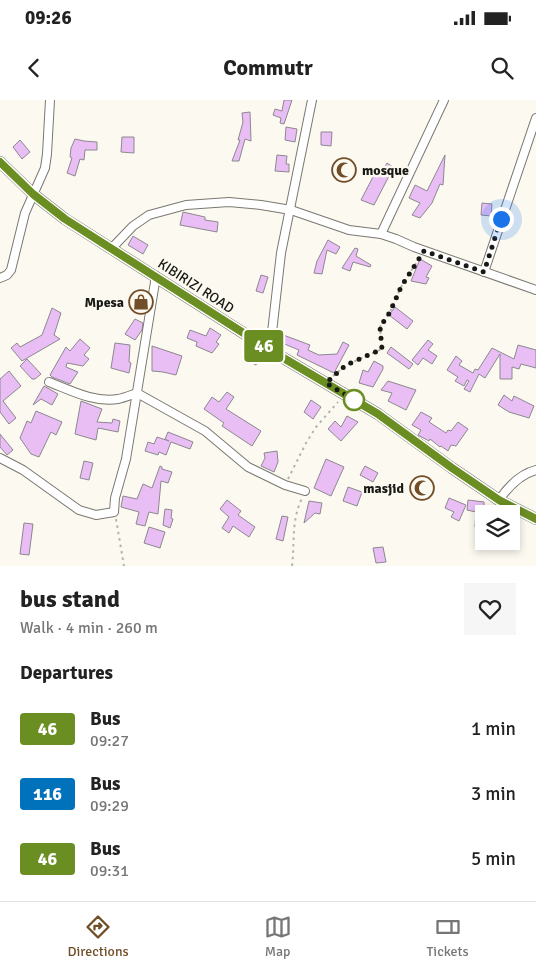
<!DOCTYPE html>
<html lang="en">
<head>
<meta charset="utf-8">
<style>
	body { margin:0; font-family:Signika,sans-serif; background:#f6f6f6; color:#222; height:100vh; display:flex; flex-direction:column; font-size:19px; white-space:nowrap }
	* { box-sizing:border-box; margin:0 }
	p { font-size:16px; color:#767676 }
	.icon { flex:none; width:28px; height:28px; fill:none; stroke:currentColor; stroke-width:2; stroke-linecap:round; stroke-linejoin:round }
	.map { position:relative; height:466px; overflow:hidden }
	.side { display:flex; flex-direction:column; background:#fff; flex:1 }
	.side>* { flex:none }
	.badge { padding:0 10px; border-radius:4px; font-size:18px; line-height:32px }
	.controls { position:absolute; left:475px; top:405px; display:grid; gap:10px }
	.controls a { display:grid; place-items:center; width:45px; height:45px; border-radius:0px; background:#fff; box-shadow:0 2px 8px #0003; font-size:25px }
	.you { position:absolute; width:25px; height:25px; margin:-12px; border:4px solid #fff; border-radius:50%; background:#1a73e8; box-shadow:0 0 0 8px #1a73e833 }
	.map>.badge { position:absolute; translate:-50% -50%; box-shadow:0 0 0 2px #fff }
	h2 { padding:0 20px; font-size:19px; line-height:45px }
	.round { display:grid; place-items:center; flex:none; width:52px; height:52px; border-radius:0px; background:#f6f6f6 }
	.headline { display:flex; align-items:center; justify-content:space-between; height:85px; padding:0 20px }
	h1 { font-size:24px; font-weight:700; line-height:38px }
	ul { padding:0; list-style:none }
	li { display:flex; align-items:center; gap:15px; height:65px; padding:0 20px }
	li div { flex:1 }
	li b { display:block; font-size:19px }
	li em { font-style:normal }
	li .badge { min-width:55px; font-weight:700; text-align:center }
	.status { display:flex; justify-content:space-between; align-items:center; height:35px; padding:0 25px; background:#fff; direction:ltr }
	.status svg { height:14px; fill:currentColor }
	header { display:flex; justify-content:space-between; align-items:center; height:65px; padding:0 20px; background:#fff; font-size:22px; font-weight:700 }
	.tabs { display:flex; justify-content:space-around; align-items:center; height:70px; border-top:1px solid #e0e0e0; background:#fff; font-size:14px; color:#767676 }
	.tabs a { display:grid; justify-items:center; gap:2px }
	.tabs .active { color:#714e27 }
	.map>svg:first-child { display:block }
</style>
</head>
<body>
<div class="status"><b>09:26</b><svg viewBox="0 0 49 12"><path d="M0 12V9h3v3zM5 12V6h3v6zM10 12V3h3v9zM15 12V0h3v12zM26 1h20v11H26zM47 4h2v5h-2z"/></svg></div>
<header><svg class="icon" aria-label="back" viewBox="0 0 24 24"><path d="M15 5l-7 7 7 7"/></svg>Commutr<svg class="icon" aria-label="search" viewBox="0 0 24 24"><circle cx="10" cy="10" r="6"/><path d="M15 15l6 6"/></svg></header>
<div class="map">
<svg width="536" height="466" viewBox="0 0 536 466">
	<rect width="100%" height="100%" fill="#fbf9f0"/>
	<g fill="#e8bef5" stroke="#8d888f">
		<polygon points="284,0 292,0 284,24 280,23 281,18 273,15 275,9 282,11"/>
		<polygon points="250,12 251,41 245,39 239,61 232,61 240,40 238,40 243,22 242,13"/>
		<polygon points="286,27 297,29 295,42 285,40"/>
		<polygon points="321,32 332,32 331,46 321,45"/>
		<polygon points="122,37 134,37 134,53 121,52"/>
		<polygon points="75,39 84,41 97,42 97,50 85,50 84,60 80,59 75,76 67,73 72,58 70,57 71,48"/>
		<polygon points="20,40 30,52 22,59 13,47"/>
		<polygon points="277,55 287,56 286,64 289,64 289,72 275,71"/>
		<polygon points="445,55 443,85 440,84 432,103 420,118 412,115 420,103 409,98 415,85 427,91"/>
		<polygon points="387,63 396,69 388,78 374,105 361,100 374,75 378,77"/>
		<polygon points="482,103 492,104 491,116 481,115"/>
		<polygon points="183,112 205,117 205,120 218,122 217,132 180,125"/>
		<polygon points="133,136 148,145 143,154 128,145"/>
		<polygon points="328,140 340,147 336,154 327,150 322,174 314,173 317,161"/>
		<polygon points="355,148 358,149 356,156 371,165 370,167 353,162 350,171 342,168"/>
		<polygon points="420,159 432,166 426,177 429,178 426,184 411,181"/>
		<polygon points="261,175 268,177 263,193 256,191"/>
		<polygon points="395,207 413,221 407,229 389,215"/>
		<polygon points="52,208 61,213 54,235 60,239 22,261 11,248 17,243 20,247 42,235"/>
		<polygon points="135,219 143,223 142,230 135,240 125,234"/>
		<polygon points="210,228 221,235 216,242 219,244 212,253 196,246 197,242 187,238 190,230 206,236"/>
		<polygon points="278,233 310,245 308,250 319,255 337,254 343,242 349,245 334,273 297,255 299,250 277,241"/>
		<polygon points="80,239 90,248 84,255 89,259 83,266 67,263 66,267 78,272 70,284 52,277 50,275 66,247 70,251"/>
		<polygon points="428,240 433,244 428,250 437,256 432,264 423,258 418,265 412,260"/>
		<polygon points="115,243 130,245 129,262 131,263 129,273 111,268"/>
		<polygon points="518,245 536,250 536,268 521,264 519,269 512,267 512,279 500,279 500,254 485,278 479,274 470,292 464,289 469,281 467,280 464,286 455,281 458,277 447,270 456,256 462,261 459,265 473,273 475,269 478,270 492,248 514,259"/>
		<polygon points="152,246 182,256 176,275 163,272 152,271"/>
		<polygon points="391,247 413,264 409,269 387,253"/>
		<polygon points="249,250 261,256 256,265 245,259"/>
		<polygon points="27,259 41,274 35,279 32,279 20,266"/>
		<polygon points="374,261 383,266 383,269 373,287 359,283 363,270 368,272"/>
		<polygon points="9,271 21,286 3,301 16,318 9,324 0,312 0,279"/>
		<polygon points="388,281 416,290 406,310 388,301 392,293 381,290"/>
		<polygon points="44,286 58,294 52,305 41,299 33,305"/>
		<polygon points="227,292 234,297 226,309 261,331 252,346 222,326 224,323 204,309 212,297 219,302"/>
		<polygon points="504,295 512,301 514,296 534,306 529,318 509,312 498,305"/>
		<polygon points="311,300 321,307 313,319 304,312"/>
		<polygon points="81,301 102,309 97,322 112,323 113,319 120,321 118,332 98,328 96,340 75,334"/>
		<polygon points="36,311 62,322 56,335 51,332 39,357 31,354 20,338 27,321 31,323"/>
		<polygon points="421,312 432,318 429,322 446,333 448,330 451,331 458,322 468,329 456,346 451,345 448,351 441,346 440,347 430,339 429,341 418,335 421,330 412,325"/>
		<polygon points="347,316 358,322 341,341 328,329 335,321 341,327"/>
		<polygon points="168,332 193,342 190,349 171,342 166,355 159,352 158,355 145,351 148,342 154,344 157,337 169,341 165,339"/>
		<polygon points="0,334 13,350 7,355 0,347"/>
		<polygon points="277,351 278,362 274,372 261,366 265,358 264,353"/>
		<polygon points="326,359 344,367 331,396 314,388"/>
		<polygon points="84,361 93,363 89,380 80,378"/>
		<polygon points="160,366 162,367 162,369 172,372 168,383 161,381 158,414 149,412 145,426 136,424 139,412 121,407 123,396 137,399 143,384 152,388"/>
		<polygon points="365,366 378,373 373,382 360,375"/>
		<polygon points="348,387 362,392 357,406 343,401"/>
		<polygon points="449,398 466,405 459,421 451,417 454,412 445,408"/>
		<polygon points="227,400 241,411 238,415 255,427 249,437 233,426 229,433 222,428 229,417 220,409"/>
		<polygon points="468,400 484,402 484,427 475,427 476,412 467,410"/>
		<polygon points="309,401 322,403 320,414 315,413 304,423"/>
		<polygon points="165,409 172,410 171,418 173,419 170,428 163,425"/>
		<polygon points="282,416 288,417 283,441 276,439"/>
		<polygon points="24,423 33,424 29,455 20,454"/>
		<polygon points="149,427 165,432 160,448 144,443"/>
		<polygon points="383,447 386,462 376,463 373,448"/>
	</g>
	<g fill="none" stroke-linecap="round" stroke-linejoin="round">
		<g stroke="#7a7870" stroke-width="10">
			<g id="street">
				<polyline points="381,134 444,0"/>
				<polyline points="111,149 133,126 149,115 186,105 229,102 261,105 291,110 349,130 381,134 396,139 414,147 536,190"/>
				<polyline points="484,172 536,18"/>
				<polyline points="0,178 7,175 11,170 25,113 45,68 47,54 50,0"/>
				<polyline points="270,250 281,153 312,0"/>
				<path d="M49,282c21,8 45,21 69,17 6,-1 13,-4 19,-6l68,38 43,36 37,18 20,6"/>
				<polyline points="0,358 23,370 79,410 96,415 114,412 115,398 126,359 156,176"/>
				<path d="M499,400c9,-13 21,-26 37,-30"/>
			</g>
		</g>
		<g stroke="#7a7870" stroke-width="12">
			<polyline id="secondary" points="0,62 33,94 65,119 270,250 378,314 452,368 499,400 536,419"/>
		</g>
		<g stroke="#b4b3ab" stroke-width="2" stroke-dasharray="2.5 4" stroke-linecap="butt">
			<polyline points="333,276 346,265 382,249 380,227 390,212 401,187 420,157"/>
			<polyline points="288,379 306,343 316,327 338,302"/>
			<polyline points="116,419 124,466"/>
			<path d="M292,466c3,-26 -1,-44 10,-68"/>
		</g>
		<use href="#street" stroke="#fff" stroke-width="8"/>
		<use href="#secondary" stroke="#fff" stroke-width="10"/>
	</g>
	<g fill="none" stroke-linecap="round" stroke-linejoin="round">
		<g stroke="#fff" stroke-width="11">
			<polyline id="line" points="0,62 33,94 65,119 270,250 378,314 452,368 499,400 536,419"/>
		</g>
		<use href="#line" stroke="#6b8e23" stroke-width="8"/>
		<polyline stroke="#181814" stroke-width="5" stroke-dasharray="0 9" points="354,300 361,304 326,283 346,265 382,249 380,227 390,212 401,187 424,151 484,172 501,119"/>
	</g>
	<defs>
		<g id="mosque-ring" transform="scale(1.25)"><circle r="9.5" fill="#fbf9f0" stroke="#714e27" stroke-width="1.5"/><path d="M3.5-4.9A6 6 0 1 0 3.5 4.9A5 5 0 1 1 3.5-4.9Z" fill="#714e27"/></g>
		<g id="shop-ring" transform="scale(1.25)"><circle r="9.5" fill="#fbf9f0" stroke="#714e27" stroke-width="1.5"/><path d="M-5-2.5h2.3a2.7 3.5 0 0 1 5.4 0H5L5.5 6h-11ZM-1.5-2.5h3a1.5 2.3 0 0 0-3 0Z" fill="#714e27"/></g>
	</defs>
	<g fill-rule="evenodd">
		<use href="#mosque-ring" x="344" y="70"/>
		<use href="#shop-ring" x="141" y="202"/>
		<use href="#mosque-ring" x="422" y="388"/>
	</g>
	<circle fill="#fff" stroke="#6b8e23" stroke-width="2.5" cx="354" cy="300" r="10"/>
	<g text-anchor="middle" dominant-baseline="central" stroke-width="5" stroke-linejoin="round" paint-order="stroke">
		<g font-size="14" font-weight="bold" fill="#181814" stroke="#fbf9f0" text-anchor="end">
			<text x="362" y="70" text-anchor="start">mosque</text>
			<text x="124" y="202">Mpesa</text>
			<text x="404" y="388">masjid</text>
		</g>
		<g font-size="14" fill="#181814" stroke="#fbf9f0">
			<text transform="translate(196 186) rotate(33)">KIBIRIZI ROAD</text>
		</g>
	</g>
</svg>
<div class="controls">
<a><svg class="icon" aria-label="layers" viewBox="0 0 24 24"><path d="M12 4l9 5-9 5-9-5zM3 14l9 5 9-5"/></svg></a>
</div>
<div class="you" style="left:501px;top:119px"></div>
<b class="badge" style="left:264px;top:246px;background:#6b8e23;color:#fff">46</b>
</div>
<section class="side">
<div class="headline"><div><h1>bus stand</h1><p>Walk · 4 min · 260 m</p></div><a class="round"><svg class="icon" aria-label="heart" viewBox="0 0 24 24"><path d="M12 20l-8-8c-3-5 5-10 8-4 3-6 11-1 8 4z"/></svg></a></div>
<h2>Departures</h2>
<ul>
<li><span class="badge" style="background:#6b8e23;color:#fff">46</span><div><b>Bus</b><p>09:27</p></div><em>1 min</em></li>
<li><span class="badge" style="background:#0072bc;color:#fff">116</span><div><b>Bus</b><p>09:29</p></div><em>3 min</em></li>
<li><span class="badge" style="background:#6b8e23;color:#fff">46</span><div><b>Bus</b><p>09:31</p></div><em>5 min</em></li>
</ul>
</section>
<nav class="tabs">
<a class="active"><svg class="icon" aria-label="directions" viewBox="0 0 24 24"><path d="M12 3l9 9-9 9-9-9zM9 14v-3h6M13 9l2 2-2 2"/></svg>Directions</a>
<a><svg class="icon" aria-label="map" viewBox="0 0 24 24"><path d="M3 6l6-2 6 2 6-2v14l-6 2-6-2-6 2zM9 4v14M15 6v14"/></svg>Map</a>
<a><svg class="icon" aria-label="tickets" viewBox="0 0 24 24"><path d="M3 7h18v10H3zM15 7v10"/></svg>Tickets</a>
</nav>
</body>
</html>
